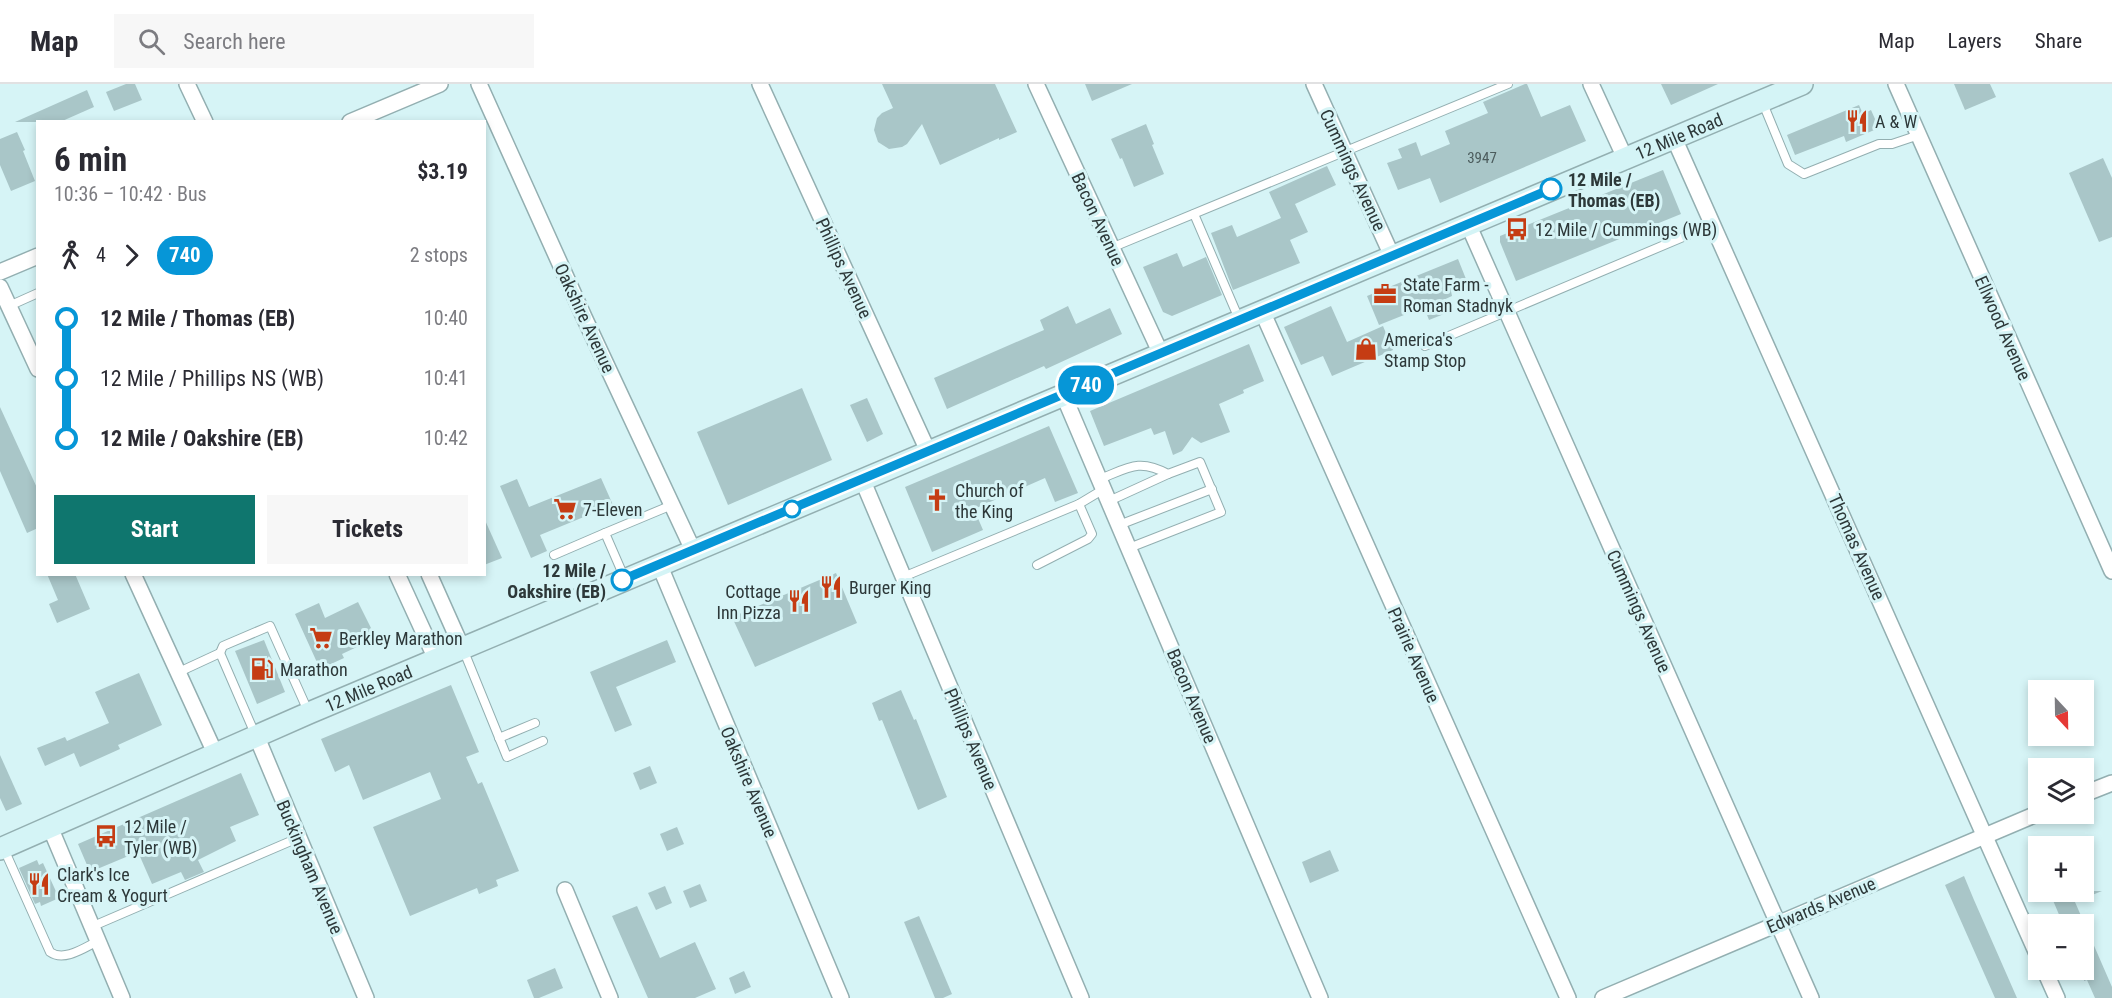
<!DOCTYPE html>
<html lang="en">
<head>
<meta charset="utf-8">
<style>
	body { margin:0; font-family:"Roboto Condensed",sans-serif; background:#f7f7f7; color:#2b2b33; height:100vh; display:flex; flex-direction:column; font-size:22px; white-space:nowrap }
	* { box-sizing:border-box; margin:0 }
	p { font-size:20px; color:#7c7c81 }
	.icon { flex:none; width:33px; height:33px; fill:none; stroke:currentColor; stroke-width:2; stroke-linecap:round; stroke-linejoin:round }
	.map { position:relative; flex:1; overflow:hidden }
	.drawer { position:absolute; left:36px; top:36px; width:450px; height:456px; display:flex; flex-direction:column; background:#fff; border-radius:0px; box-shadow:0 3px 9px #0003 }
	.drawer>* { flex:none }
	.badge { padding:0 12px; border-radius:20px; font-size:21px; line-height:39px }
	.needle { width:39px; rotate:158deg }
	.fabs { position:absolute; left:2028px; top:596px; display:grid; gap:12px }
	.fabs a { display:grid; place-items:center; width:66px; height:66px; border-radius:0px; background:#fff; box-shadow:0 3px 9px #0003; font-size:30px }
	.map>.badge { position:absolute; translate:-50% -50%; box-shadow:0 0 0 3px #fff }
	.legs { display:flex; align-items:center; gap:9px; height:66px; padding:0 18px; font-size:20px }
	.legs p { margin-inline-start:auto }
	.headline { display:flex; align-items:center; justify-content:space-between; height:102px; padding:0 18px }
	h1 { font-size:33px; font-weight:700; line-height:45px }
	.button { display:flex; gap:12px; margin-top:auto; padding:12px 18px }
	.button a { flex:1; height:69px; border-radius:0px; background:#0f766e; color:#fff; font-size:24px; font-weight:700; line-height:69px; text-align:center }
	.button a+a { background:#f7f7f7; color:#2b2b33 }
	ul { padding:0 18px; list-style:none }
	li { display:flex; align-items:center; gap:21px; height:60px; font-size:22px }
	li i { display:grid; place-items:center; width:9px; height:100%; margin:0 8px; background:currentColor }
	li i::after { content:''; width:15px; height:15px; margin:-8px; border:4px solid; border-radius:50%; background:#fff }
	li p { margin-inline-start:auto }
	li:first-child i { background:linear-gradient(#0000 50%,currentColor 0) }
	li:last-child i { background:linear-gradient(currentColor 50%,#0000 0) }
	header { display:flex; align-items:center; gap:36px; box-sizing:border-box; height:84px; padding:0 30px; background:#fff; border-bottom:2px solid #e1e1e2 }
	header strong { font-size:28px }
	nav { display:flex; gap:33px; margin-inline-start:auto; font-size:21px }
	.search { width:420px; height:54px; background:#f7f7f7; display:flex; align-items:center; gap:15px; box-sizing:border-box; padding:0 21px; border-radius:0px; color:#7c7c81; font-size:22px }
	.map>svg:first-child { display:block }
</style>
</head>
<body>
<header>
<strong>Map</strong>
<div class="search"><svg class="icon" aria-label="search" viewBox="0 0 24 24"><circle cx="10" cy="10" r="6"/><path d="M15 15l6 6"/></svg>Search here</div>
<nav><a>Map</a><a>Layers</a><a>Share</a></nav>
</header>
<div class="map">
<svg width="2112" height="914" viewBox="0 0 2112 914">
	<rect width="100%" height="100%" fill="#d6f4f6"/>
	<g fill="#a9c6c8">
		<polygon points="126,0 135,0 142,16 114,27 106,8"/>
		<polygon points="882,0 995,0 1017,48 999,56 999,54 940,81 922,40 907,60 902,63 889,65 878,58 874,46 877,34 882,29 893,24"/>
		<polygon points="1085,0 1132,0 1092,17"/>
		<polygon points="1525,0 1527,0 1541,33 1570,21 1586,57 1440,119 1430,94 1398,106 1387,79 1402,74 1398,65 1416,58 1421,72 1450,60 1445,47 1488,29 1483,18"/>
		<polygon points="1661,0 1718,0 1671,21"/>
		<polygon points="1954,0 1990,0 1996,13 1965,26"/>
		<polygon points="87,6 94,23 60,38 15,38"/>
		<polygon points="1859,21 1863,30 1871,26 1879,44 1846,58 1844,52 1795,71 1787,51"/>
		<polygon points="1146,40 1154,60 1152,61 1164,90 1134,103 1122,74 1120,75 1111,55"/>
		<polygon points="17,48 25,66 23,67 35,97 11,107 0,81 0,55"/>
		<polygon points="2103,74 2112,94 2112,153 2099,158 2069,89"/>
		<polygon points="1327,82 1336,101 1295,120 1308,148 1290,156 1300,179 1233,206 1211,149 1232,141 1237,153 1281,134 1269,108"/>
		<polygon points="1663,86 1681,130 1516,197 1500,158 1500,152"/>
		<polygon points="1177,169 1183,183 1206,173 1222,211 1172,232 1163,228 1143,183"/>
		<polygon points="1458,175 1468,200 1451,207 1452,212 1439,218 1444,230 1429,236 1424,223 1379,241 1367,212"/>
		<polygon points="1068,222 1076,240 1110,224 1122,250 1046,285 1044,282 947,325 934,294 1044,246 1040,236"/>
		<polygon points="1331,222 1347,258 1383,242 1393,266 1332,292 1323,272 1301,281 1284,243"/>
		<polygon points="1249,260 1264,297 1243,306 1244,309 1219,320 1230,348 1201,359 1192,353 1182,367 1173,371 1165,347 1154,351 1151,344 1104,362 1090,327"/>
		<polygon points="802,304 832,376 728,421 697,348"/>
		<polygon points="867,314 883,350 867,358 850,321"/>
		<polygon points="0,323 38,406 38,444 27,449 0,387"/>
		<polygon points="1049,342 1078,409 1055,418 1045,394 974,425 983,446 932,468 905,403"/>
		<polygon points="601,394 613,421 540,451 547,467 531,474 500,402 517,395 529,423"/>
		<polygon points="484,434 502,474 484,481"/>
		<polygon points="836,489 857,539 755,583 732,533"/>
		<polygon points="47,490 75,490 90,525 57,539 49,520 58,516"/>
		<polygon points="358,518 376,554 342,570 344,574 320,585 295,530 319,519 325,534"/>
		<polygon points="264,556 285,608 257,620 235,567"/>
		<polygon points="667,556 676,578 616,603 632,641 615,648 590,588"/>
		<polygon points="139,589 162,641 118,661 120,665 80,683 74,669 45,682 37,664 65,653 67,657 109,639 95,608"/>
		<polygon points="451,601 479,668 466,673 478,700 482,698 519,787 496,796 498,802 479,810 477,804 410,832 373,743 441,715 430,688 363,716 349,681 335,688 321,655"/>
		<polygon points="901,606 914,636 916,635 947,713 918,726 882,636 879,637 872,619"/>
		<polygon points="0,671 22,720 6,727 0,714"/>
		<polygon points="650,682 657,699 640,706 633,689"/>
		<polygon points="241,689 259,731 230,743 236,757 198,776 204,788 185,796 181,788 152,800 138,768 90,788 78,760"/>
		<polygon points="677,743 684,760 667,767 660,750"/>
		<polygon points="1330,766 1339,787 1310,799 1302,778"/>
		<polygon points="37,776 39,781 43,779 59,814 41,822 40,818 35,820 19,784"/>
		<polygon points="1964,792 1974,816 2017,914 1995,914 1945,801"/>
		<polygon points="700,800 707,817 690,824 683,807"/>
		<polygon points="665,802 672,819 656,826 648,809"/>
		<polygon points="2049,807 2102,807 2075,818 2112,903 2112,914 2095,914 2087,896 2084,897 2084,840 2063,840"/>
		<polygon points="637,822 660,874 695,858 716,905 695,914 648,914 612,832"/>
		<polygon points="919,832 952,910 943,914 935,914 904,838"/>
		<polygon points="555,884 563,904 539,914 534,914 527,896"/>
		<polygon points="744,887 751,903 735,910 729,894"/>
	</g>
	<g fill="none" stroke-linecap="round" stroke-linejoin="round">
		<g stroke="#93afb1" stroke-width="10">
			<g id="service">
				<polyline points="1762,17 1788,80 1804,90 1879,60 1892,60 1919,51"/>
				<polyline points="1194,130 1239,235"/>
				<polyline points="1111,164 1508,0"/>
				<polyline points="9,222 38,209"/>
				<polyline points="1425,262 1714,140"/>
				<path d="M1100,395c28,-11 39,-21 68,-5l32,-12 21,50 -92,36"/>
				<polyline points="1109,417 1168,390"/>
				<polyline points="1119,441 1212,405"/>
				<polyline points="554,471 605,449"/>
				<polyline points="1037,481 1088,455 1092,450 1079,420"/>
				<polyline points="903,493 1079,420 1104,405"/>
				<polyline points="625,495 605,449 672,421"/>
				<polyline points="463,565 507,673 543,657"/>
				<polyline points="220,569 255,650"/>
				<polyline points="179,588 220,569 223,562 270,542 308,627"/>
				<polyline points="499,654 535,639"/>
				<path d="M4,765l46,103c14,10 34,-4 48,-11"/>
				<polyline points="91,843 298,754"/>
			</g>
		</g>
		<g stroke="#93afb1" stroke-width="18">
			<g id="minor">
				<polyline points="187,0 205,38"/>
				<polyline points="479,0 584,233 693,466"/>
				<polyline points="760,0 928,367"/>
				<polyline points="1036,0 1161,270"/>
				<polyline points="1314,0 1392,172"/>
				<polyline points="1591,0 1625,74"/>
				<polyline points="1896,0 2112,487"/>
				<polyline points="350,38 440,0"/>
				<polyline points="1674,54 2038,872"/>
				<polyline points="1468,140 1811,914"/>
				<polyline points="0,188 38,172"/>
				<polyline points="0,203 38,285"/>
				<polyline points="1262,227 1568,914"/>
				<polyline points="1063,310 1320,914"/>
				<polyline points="862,395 1081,914"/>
				<polyline points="659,480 841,914"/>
				<polyline points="133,490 215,669"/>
				<polyline points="397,490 436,575"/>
				<polyline points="429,490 462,564"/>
				<polyline points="256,651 366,914"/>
				<polyline points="2084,710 2112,699"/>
				<polyline points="50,743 122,914"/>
				<polyline points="565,806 610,914"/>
				<polyline points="2044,885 2057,914"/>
				<polyline points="1603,914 2039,729"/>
			</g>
		</g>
		<g stroke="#93afb1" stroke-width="24">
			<g id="secondary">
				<path id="s1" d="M0,765l309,-136 1493,-629"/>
			</g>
		</g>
		<use href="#service" stroke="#fff" stroke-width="8"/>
		<use href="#minor" stroke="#fff" stroke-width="15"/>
		<use href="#secondary" stroke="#d4f4f6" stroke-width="21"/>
	</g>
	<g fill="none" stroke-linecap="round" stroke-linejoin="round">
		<g stroke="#fff" stroke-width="14">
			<polyline id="line-1" points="622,496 1551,105"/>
		</g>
		<use href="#line-1" stroke="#0696d7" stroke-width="9"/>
	</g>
	<defs>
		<g id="restaurant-bare" transform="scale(1.8)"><path d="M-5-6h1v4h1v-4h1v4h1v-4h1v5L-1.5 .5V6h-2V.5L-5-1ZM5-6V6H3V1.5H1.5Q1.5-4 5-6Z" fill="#c53c13" stroke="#d6f4f6" stroke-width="2.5" paint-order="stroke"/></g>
		<g id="bus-bare" transform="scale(1.8)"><path d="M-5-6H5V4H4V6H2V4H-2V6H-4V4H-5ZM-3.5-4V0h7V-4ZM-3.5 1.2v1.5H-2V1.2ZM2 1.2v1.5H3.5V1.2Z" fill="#c53c13" stroke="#d6f4f6" stroke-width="2.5" paint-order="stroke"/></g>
		<g id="office-bare" transform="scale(1.8)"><path d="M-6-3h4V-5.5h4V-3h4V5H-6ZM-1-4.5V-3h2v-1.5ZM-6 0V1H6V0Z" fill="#c53c13" stroke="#d6f4f6" stroke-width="2.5" paint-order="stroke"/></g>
		<g id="shop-bare" transform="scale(1.8)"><path d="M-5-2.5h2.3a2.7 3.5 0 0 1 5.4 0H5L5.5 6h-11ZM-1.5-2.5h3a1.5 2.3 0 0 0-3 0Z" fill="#c53c13" stroke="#d6f4f6" stroke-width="2.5" paint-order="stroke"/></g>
		<g id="church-bare" transform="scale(1.8)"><path d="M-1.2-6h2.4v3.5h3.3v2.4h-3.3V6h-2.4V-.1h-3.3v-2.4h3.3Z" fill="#c53c13" stroke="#d6f4f6" stroke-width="2.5" paint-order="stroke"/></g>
		<g id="supermarket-bare" transform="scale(1.8)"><path d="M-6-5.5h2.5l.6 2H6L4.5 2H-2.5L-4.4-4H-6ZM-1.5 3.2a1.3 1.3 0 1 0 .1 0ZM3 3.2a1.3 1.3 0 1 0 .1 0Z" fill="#c53c13" stroke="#d6f4f6" stroke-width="2.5" paint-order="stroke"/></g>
		<g id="fuel-bare" transform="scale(1.8)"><path d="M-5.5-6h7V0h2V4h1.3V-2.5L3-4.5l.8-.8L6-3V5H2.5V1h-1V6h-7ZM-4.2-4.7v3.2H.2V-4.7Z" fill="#c53c13" stroke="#d6f4f6" stroke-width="2.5" paint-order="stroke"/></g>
	</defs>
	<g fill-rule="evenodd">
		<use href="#restaurant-bare" x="1857" y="37"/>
		<use href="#bus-bare" x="1517" y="145"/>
		<use href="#office-bare" x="1385" y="210"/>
		<use href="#shop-bare" x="1366" y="265"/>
		<use href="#church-bare" x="937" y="416"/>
		<use href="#supermarket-bare" x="565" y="425"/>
		<use href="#restaurant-bare" x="831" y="503"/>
		<use href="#restaurant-bare" x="799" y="517"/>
		<use href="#supermarket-bare" x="321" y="554"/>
		<use href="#fuel-bare" x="262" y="585"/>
		<use href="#bus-bare" x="106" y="752"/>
		<use href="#restaurant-bare" x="39" y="800"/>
	</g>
	<g fill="#fff" stroke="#0696d7" stroke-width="3">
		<circle cx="1551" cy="105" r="10"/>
		<circle cx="792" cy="425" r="8"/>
		<circle cx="622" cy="496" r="10"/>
	</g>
	<g text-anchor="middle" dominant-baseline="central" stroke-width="6" stroke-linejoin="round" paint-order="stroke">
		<g font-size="15" fill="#4c5c5d">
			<text x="1482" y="74">3947</text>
		</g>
		<g font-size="18" fill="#2d3839" stroke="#d6f4f6" text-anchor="start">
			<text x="1875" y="37">A &amp; W</text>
			<text x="1535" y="145">12 Mile / Cummings (WB)</text>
			<text x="1403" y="200">State Farm -<tspan x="1403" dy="21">Roman Stadnyk</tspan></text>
			<text x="1384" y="255">America's<tspan x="1384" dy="21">Stamp Stop</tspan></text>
			<text x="955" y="406">Church of<tspan x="955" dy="21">the King</tspan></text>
			<text x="583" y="425">7-Eleven</text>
			<text x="849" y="503">Burger King</text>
			<text x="781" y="507" text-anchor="end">Cottage<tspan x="781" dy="21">Inn Pizza</tspan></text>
			<text x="339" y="554">Berkley Marathon</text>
			<text x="280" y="585">Marathon</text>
			<text x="124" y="742">12 Mile /<tspan x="124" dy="21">Tyler (WB)</tspan></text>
			<text x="57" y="790">Clark's Ice<tspan x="57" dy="21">Cream &amp; Yogurt</tspan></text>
		</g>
		<g font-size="18" fill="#2d3839" stroke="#d6f4f6">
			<text stroke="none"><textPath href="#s1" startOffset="1824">12 Mile Road</textPath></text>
			<text transform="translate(1353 86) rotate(65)">Cummings Avenue</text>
			<text transform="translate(1098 135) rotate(65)">Bacon Avenue</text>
			<text transform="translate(844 184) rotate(65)">Phillips Avenue</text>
			<text transform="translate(585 234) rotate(65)">Oakshire Avenue</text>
			<text transform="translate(2003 244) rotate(66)">Ellwood Avenue</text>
			<text transform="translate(1857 463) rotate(66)">Thomas Avenue</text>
			<text transform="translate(1639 527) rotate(66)">Cummings Avenue</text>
			<text transform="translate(1414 571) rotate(66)">Prairie Avenue</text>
			<text stroke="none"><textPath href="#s1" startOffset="402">12 Mile Road</textPath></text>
			<text transform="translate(1192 612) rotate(67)">Bacon Avenue</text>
			<text transform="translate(971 655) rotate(67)">Phillips Avenue</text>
			<text transform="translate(749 698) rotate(67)">Oakshire Avenue</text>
			<text transform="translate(310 783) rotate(67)">Buckingham Avenue</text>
			<text transform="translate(1821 821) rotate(-23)">Edwards Avenue</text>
		</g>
		<g font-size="18" font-weight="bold" fill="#2d3839" stroke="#d6f4f6" text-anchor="start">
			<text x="1568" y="95">12 Mile /<tspan x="1568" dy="21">Thomas (EB)</tspan></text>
			<text x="606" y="486" text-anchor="end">12 Mile /<tspan x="606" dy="21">Oakshire (EB)</tspan></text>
		</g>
	</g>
</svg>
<div class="fabs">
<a><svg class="needle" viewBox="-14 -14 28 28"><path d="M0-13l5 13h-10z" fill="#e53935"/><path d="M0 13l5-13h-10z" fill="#7c7c81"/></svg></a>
<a><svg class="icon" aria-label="layers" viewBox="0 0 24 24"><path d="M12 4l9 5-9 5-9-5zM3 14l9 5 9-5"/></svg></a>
<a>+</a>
<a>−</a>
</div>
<b class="badge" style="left:1086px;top:301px;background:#0696d7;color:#fff">740</b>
<section class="drawer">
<div class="headline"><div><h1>6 min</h1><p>10:36 – 10:42 · Bus</p></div><b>$3.19</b></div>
<div class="legs"><svg class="icon" aria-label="walk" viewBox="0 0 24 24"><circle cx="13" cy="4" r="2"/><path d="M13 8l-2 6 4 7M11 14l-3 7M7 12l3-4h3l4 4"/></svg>4<svg class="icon" aria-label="forward" viewBox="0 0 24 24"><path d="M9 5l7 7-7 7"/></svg><b class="badge" style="background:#0696d7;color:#fff">740</b><p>2 stops</p></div>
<ul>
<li><i style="color:#0696d7"></i><b>12 Mile / Thomas (EB)</b><p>10:40</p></li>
<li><i style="color:#0696d7"></i><span>12 Mile / Phillips NS (WB)</span><p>10:41</p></li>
<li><i style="color:#0696d7"></i><b>12 Mile / Oakshire (EB)</b><p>10:42</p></li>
</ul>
<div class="button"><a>Start</a><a>Tickets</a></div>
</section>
</div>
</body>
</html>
